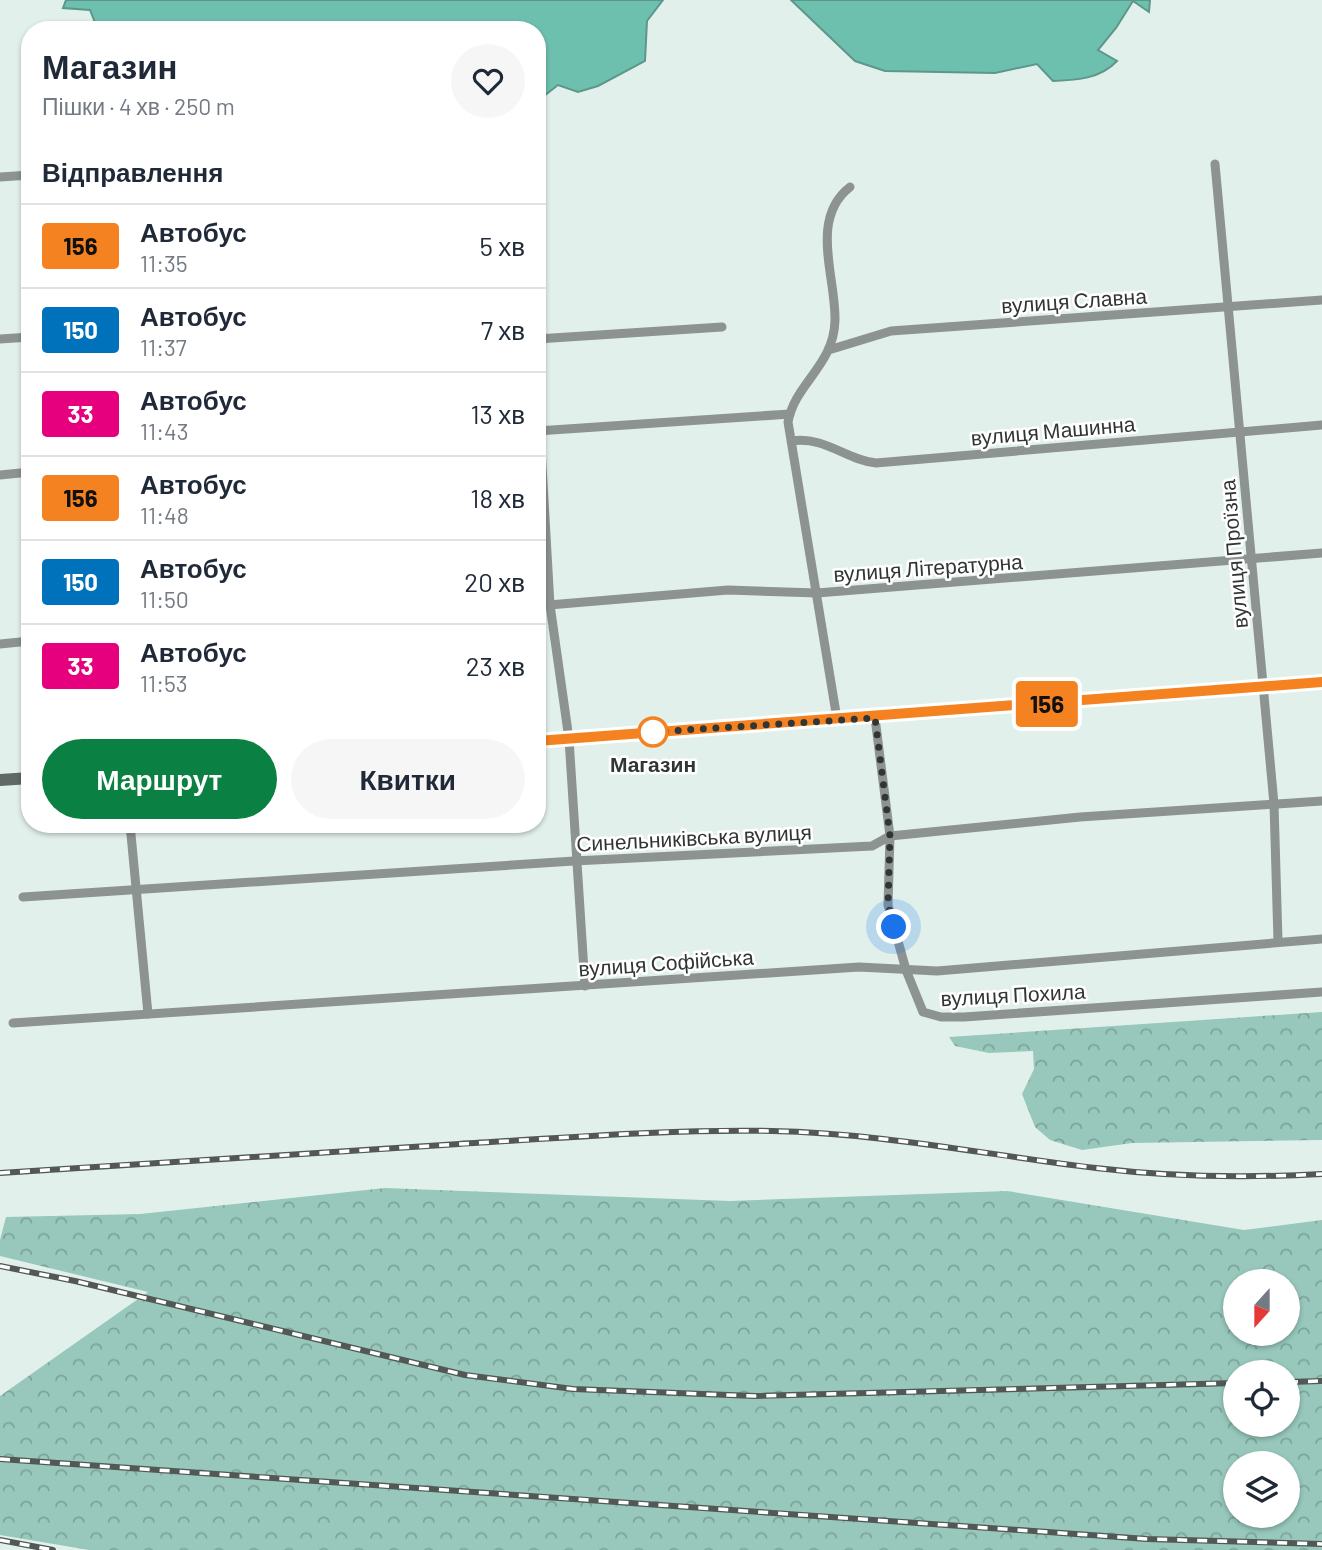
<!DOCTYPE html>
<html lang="uk">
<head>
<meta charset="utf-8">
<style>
	body { margin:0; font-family:Barlow,sans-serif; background:#f6f6f7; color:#1f2937; height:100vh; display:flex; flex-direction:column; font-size:26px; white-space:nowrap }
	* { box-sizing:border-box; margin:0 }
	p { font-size:23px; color:#747a83 }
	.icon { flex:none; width:38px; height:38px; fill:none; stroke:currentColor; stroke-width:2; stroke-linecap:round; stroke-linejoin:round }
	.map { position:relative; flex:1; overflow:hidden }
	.side { position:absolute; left:21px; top:21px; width:525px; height:812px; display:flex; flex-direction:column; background:#fff; border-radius:28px; box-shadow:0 2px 5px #0004 }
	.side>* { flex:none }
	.badge { padding:0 14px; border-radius:5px; font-size:24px; line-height:46px }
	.needle { width:46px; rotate:201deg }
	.buttons { position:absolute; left:1223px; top:1269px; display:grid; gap:14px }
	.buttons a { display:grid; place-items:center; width:77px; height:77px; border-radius:50%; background:#fff; box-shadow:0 2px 5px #0004; font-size:35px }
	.you { position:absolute; width:35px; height:35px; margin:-18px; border:5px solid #fff; border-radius:50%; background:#1a73e8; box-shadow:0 0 0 10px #1a73e833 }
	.map>.badge { position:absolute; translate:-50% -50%; box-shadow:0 0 0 4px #fff }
	h2 { padding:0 21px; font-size:26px; line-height:63px }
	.round { display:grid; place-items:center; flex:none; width:74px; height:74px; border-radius:37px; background:#f6f6f7 }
	.summary { display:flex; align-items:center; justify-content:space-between; height:119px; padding:0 21px }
	h1 { font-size:33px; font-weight:700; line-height:52px }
	.primary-button { display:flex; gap:14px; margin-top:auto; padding:14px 21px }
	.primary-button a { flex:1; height:80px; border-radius:42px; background:#0b8043; color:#fff; font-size:28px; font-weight:700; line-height:80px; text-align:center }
	.primary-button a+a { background:#f6f6f7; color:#1f2937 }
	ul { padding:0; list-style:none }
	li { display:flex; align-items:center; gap:21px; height:84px; padding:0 21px; border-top:2px solid #e0e1e3 }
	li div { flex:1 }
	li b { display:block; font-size:26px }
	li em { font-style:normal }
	li .badge { min-width:77px; font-weight:700; text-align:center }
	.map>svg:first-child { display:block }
</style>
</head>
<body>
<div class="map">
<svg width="1322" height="1550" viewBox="0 0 1322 1550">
	<defs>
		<pattern id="forest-crowns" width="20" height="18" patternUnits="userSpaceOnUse" patternTransform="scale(1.75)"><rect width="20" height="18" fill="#97c8bb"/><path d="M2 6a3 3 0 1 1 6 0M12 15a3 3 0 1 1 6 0" fill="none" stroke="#7ca399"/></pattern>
	</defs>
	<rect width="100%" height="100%" fill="#e2f0ec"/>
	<g fill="url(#forest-crowns)" fill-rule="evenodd">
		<polygon points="1322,1012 1322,1140 1132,1143 1082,1150 1050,1140 1035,1127 1022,1094 1034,1069 1033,1051 989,1053 955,1046 949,1037"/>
		<path d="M385,1188l345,13 277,-10 237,39 78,-10v330h-1233l-89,-15v-139l148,-104 -148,-36v-16l6,-23 134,-3zM1236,1281h52v53h-52zM1236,1372h52v52h-52zM1236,1463h52v53h-52z"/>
	</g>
	<g fill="#6ec0ae" stroke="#5c978a" stroke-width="2">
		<polygon points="66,0 663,0 647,21 645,61 598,86 578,92 558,85 544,96 537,95 537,30 98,30 90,10 63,8"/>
		<path d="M791,0h359l-1,12 -16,-11 -17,27 -18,22 19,11c-17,18 -40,19 -64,20l-16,-17 -42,9 -110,-2 -30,-10z"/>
	</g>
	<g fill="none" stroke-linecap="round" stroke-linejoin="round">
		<g stroke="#8d9391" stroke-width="9">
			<polyline points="1215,164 1274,804 1278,941"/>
			<polyline points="0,177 30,175"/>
			<polyline points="0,339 30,337"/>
			<polyline points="537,339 722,327"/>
			<polyline points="832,349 891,331 1322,300"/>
			<polyline points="537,431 790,414"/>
			<polyline points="540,431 550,605 569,739 585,986"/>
			<path d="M792,441c33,-5 54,19 84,22l446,-38"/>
			<polyline points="0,475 30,472"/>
			<polyline points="537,606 728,590 817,593 1322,553"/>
			<polyline points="0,644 30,641"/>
			<polyline points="875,718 890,836 888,905 906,970 923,1012 941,1017 964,1017 1322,992"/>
			<path d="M837,719l-49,-297c7,-39 46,-56 47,-102 1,-43 -26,-101 15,-133"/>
			<polyline points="130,824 148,1014"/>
			<polyline points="23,897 574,861 872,846 890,836 1080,817 1322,801"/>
			<polyline points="13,1023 859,967 937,971 1322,939"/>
		</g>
		<g stroke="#616966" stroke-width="12">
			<polyline points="537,741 1322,682"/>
			<polyline points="0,780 30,778"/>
		</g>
		<g stroke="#515856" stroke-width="6">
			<g id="rail">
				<path d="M0,1173c153,-10 306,-19 459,-29 103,-6 210,-15 313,-13 109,2 215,24 324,37 75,9 150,10 226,6"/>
				<polyline points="0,1266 75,1281 465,1375 573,1389 755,1396 1236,1383"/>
				<polyline points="1288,1382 1322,1381"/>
				<polyline points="0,1459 1147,1539 1322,1544"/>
				<polyline points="0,1540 53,1550"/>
			</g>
		</g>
		<use href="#rail" stroke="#fff" stroke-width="3.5" stroke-dasharray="10" stroke-linecap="butt"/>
	</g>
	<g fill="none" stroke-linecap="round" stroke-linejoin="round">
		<g stroke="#fff" stroke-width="16">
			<polyline id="line" points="537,741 1322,682"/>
		</g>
		<use href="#line" stroke="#f58220" stroke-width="10"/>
		<polyline stroke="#313635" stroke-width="7" stroke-dasharray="0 12.6" points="653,732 875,718 890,836 888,905 894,927"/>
	</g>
	<circle fill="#fff" stroke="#f58220" stroke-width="3.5" cx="653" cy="732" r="14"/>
	<g text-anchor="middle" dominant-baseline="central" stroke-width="5" stroke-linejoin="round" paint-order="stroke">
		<g font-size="21" fill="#313635" stroke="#fff">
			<text transform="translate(1074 300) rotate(-4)">вулиця Славна</text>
			<text transform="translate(1053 430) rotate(-5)">вулиця Машинна</text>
			<text transform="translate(1233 554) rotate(-95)">вулиця Проїзна</text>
			<text transform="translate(928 567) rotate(-4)">вулиця Літературна</text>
			<text transform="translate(694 837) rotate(-3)">Синельниківська вулиця</text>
			<text transform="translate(666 962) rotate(-4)">вулиця Софійська</text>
			<text transform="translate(1013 994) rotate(-3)">вулиця Похила</text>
		</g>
		<g font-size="21" font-weight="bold" fill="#313635" stroke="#fff">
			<text x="653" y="763">Магазин</text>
		</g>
	</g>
</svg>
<div class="buttons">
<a><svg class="needle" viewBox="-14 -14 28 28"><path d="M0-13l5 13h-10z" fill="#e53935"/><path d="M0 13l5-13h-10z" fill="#747a83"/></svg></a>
<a><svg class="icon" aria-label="locate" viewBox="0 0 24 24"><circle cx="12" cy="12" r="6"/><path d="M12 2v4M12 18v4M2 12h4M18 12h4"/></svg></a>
<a><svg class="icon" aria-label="layers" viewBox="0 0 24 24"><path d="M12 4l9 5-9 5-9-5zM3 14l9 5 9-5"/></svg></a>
</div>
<div class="you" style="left:894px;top:927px"></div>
<b class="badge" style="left:1047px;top:704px;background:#f58220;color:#111">156</b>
<section class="side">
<div class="summary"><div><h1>Магазин</h1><p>Пішки · 4 хв · 250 m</p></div><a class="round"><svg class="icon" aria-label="heart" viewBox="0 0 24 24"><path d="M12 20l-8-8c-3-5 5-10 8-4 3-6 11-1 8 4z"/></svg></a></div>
<h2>Відправлення</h2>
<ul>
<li><span class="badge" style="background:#f58220;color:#111">156</span><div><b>Автобус</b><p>11:35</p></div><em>5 хв</em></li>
<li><span class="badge" style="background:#0072bc;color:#fff">150</span><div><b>Автобус</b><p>11:37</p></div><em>7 хв</em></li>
<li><span class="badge" style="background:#e6007e;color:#fff">33</span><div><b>Автобус</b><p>11:43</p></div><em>13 хв</em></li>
<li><span class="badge" style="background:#f58220;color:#111">156</span><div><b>Автобус</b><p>11:48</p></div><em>18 хв</em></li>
<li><span class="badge" style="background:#0072bc;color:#fff">150</span><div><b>Автобус</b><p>11:50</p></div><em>20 хв</em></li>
<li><span class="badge" style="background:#e6007e;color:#fff">33</span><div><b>Автобус</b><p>11:53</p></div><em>23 хв</em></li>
</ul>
<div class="primary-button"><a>Маршрут</a><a>Квитки</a></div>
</section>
</div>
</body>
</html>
